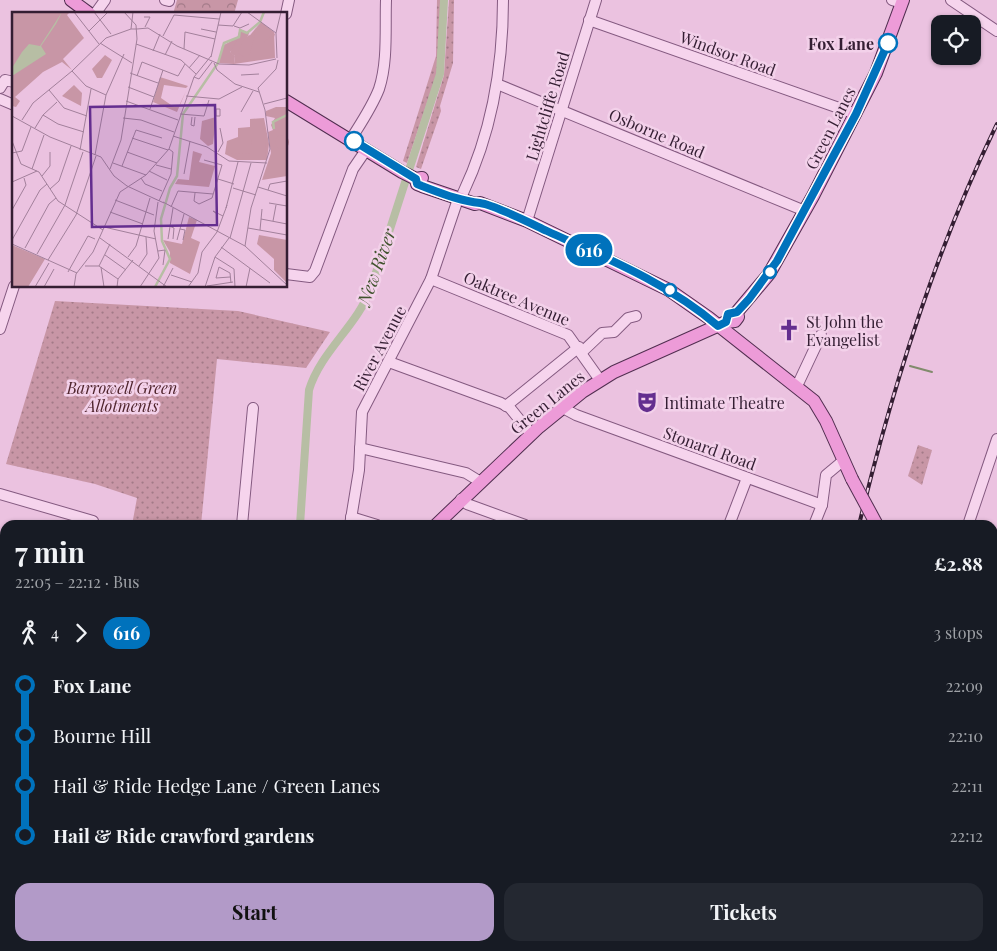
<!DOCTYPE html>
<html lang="en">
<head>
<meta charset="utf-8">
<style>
	body { margin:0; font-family:"Playfair Display",serif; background:#242831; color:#f1f3f6; height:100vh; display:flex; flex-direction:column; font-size:19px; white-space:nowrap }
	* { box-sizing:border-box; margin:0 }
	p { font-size:16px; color:#9ea1a6 }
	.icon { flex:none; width:28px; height:28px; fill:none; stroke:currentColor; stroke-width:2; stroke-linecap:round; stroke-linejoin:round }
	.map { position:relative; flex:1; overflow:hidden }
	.panel { position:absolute; left:0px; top:520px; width:998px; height:431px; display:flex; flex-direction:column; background:#171b24; border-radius:15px 15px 0 0; box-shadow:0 1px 4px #0004 }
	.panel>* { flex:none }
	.badge { padding:0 10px; border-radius:16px; font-size:18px; line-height:32px }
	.buttons { position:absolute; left:931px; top:15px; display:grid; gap:10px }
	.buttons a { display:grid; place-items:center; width:50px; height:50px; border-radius:10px; background:#171b24; box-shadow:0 1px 4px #0004; font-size:25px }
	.map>.badge { position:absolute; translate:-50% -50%; box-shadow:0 0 0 2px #fff }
	.legs { display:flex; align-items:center; gap:8px; height:55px; padding:0 15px; font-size:16px }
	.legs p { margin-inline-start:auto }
	.head { display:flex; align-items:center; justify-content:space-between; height:85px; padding:0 15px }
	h1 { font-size:28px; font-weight:700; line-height:38px }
	.primary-button { display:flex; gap:10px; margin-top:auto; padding:10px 15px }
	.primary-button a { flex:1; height:58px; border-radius:15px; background:#b29ac8; color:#111; font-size:20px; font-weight:700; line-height:58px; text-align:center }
	.primary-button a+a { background:#242831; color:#f1f3f6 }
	ul { padding:0 15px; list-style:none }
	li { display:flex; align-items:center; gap:18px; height:50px; font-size:19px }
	li i { display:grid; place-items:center; width:8px; height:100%; margin:0 6px; background:currentColor }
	li i::after { content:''; width:12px; height:12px; margin:-6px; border:4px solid; border-radius:50%; background:#171b24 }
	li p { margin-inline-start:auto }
	li:first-child i { background:linear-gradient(#0000 50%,currentColor 0) }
	li:last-child i { background:linear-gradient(currentColor 50%,#0000 0) }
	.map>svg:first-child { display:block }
</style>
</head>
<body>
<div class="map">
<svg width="997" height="951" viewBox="0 0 997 951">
	<defs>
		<pattern id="grass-dots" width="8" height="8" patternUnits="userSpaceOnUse" patternTransform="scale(1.25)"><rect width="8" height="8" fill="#c896a6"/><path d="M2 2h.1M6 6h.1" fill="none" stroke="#a37a88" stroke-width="1.8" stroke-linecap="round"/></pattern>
		<pattern id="forest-firs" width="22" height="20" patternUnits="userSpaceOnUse" patternTransform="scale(1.25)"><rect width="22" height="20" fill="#c896a6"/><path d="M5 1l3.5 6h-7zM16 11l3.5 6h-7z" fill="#a37a88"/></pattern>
		<pattern id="park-crowns" width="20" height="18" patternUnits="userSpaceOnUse" patternTransform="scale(1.25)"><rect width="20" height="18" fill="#c896a6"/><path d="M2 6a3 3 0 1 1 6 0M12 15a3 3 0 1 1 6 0" fill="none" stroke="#a37a88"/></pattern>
	</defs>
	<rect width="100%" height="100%" fill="#ebc2e0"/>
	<g fill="url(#grass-dots)">
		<polygon points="437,0 441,0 438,70 407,163 403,161 436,56"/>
		<polygon points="449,0 454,0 453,63 440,106 441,111 421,169 416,167 444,75"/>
		<polygon points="55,301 238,311 330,332 306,368 217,359 201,525 132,525 137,498 95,484 6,464"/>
		<polygon points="918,445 932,450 922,485 908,476"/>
	</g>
	<polygon fill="url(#forest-firs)" points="343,946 402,946 413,951 356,951"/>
	<g fill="url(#park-crowns)">
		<polygon points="177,0 238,0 234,14 173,14"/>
		<polygon points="5,773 5,853 0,853 0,795"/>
	</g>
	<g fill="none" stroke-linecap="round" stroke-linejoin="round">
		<polyline stroke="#818b6c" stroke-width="2" points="910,366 932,372"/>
		<g stroke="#b7bea4" stroke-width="8">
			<path d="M300,525l9,-135c12,-39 48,-64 62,-102l69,-214 4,-74"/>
			<polyline points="216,951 219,946"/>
		</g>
		<g stroke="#845a80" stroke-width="12">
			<g id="minor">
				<polyline points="165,0 169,1"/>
				<polyline points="892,0 902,3"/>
				<polyline points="951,0 997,31"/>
				<polyline points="95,14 105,0"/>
				<polyline points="286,14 289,0"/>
				<polyline points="589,20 856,114"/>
				<polyline points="497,84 805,211"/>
				<polyline points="0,88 5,80 14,82"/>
				<polyline points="0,99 14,105"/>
				<path d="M351,139c10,-16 21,-32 28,-50 9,-27 6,-61 7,-89"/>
				<path d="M463,193c29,-61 40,-126 40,-193"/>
				<polyline points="527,221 596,0"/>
				<polyline points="286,274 310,277 315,271 353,169 366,150"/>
				<polyline points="431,279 568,335 600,380"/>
				<polyline points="0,329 14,286"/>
				<polyline points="582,352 602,333 614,332 628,318 636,316"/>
				<polyline points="389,362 501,403 510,408 531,434"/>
				<polyline points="797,386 821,335"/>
				<polyline points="506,406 579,347"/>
				<polyline points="561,407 576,415 822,505"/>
				<polyline points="360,448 466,473 479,481"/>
				<polyline points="0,494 93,521"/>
				<polyline points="461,499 467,504 525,525"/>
				<polyline points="351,517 377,525"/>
				<polyline points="242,525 253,408"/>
				<polyline points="350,525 359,470 362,412 431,279 458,199"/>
				<polyline points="729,525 747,478"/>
				<polyline points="814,525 822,505 826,475 844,460"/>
				<polyline points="968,525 997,439"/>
				<polyline points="0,586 5,588"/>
				<polyline points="0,892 5,892"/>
				<polyline points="571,946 583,951"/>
				<polyline points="47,951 47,946"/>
				<polyline points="172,951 174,946"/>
				<polyline points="511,951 513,946"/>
				<polyline points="717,951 718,946"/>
				<polyline points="888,951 889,946"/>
			</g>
		</g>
		<g stroke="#512e50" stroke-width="14">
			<g id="major">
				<polyline points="71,0 90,14"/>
				<polyline points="286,101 402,172 416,179 422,178"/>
				<polyline points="416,179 417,184 422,186 475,204 480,203 527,221 669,290 709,318 814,401 826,421 852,479"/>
				<polyline points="436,525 539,427 582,392 614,372 726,322 735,321 738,317 737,312 769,274 813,196 876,73 903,0"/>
				<polyline points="992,576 997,577"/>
				<polyline points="258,951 259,946"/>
			</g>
		</g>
		<use href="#minor" stroke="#f6d4ed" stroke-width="10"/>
		<use href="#major" stroke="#ed9bd8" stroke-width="12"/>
		<g stroke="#341e33" stroke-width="4">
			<g id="rail">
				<path d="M859,525c33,-137 76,-274 138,-401"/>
				<polyline points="780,951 781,946"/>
			</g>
		</g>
		<use href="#rail" stroke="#f3d1ea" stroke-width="2" stroke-dasharray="5.5" stroke-linecap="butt"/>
		<g stroke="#512e50" stroke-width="14" stroke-linecap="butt">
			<polyline id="major-bridge" points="852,479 877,525"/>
		</g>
		<use href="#major-bridge" stroke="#ed9bd8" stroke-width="12"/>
	</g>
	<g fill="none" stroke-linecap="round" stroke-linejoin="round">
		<g stroke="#fff" stroke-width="11">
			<path id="line-1" d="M354,141l62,38 1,5 5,2c19,7 38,15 58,17 15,2 52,21 67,28 59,27 121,52 171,95l8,-4 2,-8 9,-2 12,-13 28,-38 79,-147 32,-71"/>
		</g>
		<use href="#line-1" stroke="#0072bc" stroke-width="8"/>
	</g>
	<defs>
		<g id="church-bare" transform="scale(1.725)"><path d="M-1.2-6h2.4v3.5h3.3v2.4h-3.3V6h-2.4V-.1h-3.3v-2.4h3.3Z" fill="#642e8f" stroke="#f3d1ea" stroke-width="2.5" paint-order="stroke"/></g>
		<g id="theatre-bare" transform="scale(1.725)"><path d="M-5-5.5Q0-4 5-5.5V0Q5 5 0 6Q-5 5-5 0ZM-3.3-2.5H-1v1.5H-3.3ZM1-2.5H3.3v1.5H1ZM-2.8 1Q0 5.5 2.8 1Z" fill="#642e8f" stroke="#f3d1ea" stroke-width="2.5" paint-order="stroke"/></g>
	</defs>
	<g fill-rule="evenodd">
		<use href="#church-bare" x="789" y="330"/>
		<use href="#theatre-bare" x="647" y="402"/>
	</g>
	<g fill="#fff" stroke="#0072bc" stroke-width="2.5">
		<circle cx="888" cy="43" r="9"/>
		<circle cx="354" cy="141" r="9"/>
		<circle cx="770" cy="272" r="6"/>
		<circle cx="670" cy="290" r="6"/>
	</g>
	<g text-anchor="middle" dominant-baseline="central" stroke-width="5" stroke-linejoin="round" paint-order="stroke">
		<g font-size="16" font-weight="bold" fill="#341e33" stroke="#f3d1ea" text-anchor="end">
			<text x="874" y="43">Fox Lane</text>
		</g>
		<g font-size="16" fill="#341e33" stroke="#f3d1ea">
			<text transform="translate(728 53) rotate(20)">Windsor Road</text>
			<text transform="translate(547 106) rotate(-73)">Lightcliffe Road</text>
			<text transform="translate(830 128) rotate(-63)">Green Lanes</text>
			<text transform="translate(657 133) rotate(23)">Osborne Road</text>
			<text transform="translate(517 298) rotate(23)">Oaktree Avenue</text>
			<text transform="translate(379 348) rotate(-62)">River Avenue</text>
			<text transform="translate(547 402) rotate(-39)">Green Lanes</text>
			<text transform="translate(710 448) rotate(20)">Stonard Road</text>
		</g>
		<g font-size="16" fill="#341e33" stroke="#f3d1ea" text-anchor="start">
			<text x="806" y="321">St John the<tspan x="806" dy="18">Evangelist</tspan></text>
			<text x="664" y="402">Intimate Theatre</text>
		</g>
		<g font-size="16" font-style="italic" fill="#50252d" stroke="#f3d1ea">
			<text x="122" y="387">Barrowell Green<tspan x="122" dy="18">Allotments</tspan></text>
		</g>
		<g font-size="18" font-style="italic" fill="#40532e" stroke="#f3d1ea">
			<text transform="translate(376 267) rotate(-70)">New River</text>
		</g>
	</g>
	<g transform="translate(12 12)">
		<rect width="275" height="275" fill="#ebc2e0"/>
		<path d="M181,139l9,3 -3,8 16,4 -6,21 -34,-3 3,-5 11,1z" fill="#c896a6"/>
		<path d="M228,17l9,4 -3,8 -16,11 5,4 -1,8 -15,-1 3,-17 15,-8zM148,65l28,9 -2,2 -22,-3 -3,13 13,9 5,-1 7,-15 -9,21 -24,-10z" fill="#c896a6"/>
		<path d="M0,0h58l-3,3 17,23 -21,21 9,11 -10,-8 -19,10 -28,25 5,4 -4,6 -4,-1zM249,10l13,10 1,26 -41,6 1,-8 -5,-3 7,-13h9zM93,43l7,5 -10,18h-5l-5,-9zM264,95h11v69l-25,4 9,-27 -3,-21 5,-2 -2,-5 4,-7 -9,-2v-5zM204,105l-3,27 -5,2 -8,-7 2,-18zM252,106l5,26 -2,16h-30l-12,-6 2,-13 11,-4v-9l12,-1v-8zM177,205l8,3 -6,18 9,4 -10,32 -20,-11v-11l-7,-12 19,4zM247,223l28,5v43l-13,-13v-11l-17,-15zM0,233l33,14 -17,28h-16z" fill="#c896a6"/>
		<path d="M250,13l13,9 -1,3 -4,-1 -6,7 -10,-5 -4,16 -6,3 -6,-4 4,-11 7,-7 5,3 1,-9zM62,73l8,8 -1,13 -19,-10zM263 130a7 7 0 1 1 14 0a7 7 0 1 1-14 0ZM240,127h14l-1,21h-14v-6l-20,-1v-13h20v5z" fill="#c896a6"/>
		<path d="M50,0l-6,12 -15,22 5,8 -34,22v-8l10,-16 7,-8 11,2z" fill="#b7bea4"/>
		<path fill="none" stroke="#b7bea4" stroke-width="2.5" d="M262,117l-1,-7 14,-7M143,275l15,-28 -8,-18 -1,-22 9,-31 7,-12 6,-62 35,-51 6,-20 15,-6 1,-7 7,3 13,-11 4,-10"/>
		<path fill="none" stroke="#a2809b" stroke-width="1" d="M62,0l25,32M82,0l17,22M121,0l-2,17h6M235,0l29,21 1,25M132,5h6l-5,10M206,13l15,1 9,-14M222,14l6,2 9,-4M125,17l11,-1 29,18 42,18 30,1 27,-6M189,17l15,3M77,19l19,-19M264,21l5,-21M151,24l11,-21 45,4M88,31l32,20M124,32l45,16 15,14M172,37l1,-17 30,7M141,39l7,-17M153,43l7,-14M199,45l10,-45M202,51l3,7 18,14 24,8M177,56l11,-13M60,59l14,15 20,9M118,61l28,10M229,63l18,-1M125,64l5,-14 36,14 7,-12M182,65l5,2 13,-17M116,75l26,10M246,76l18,-19 2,-9M37,78l15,18 23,8M174,84l33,3 23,-12M114,89l52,19M252,92l23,-6M138,97l13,-39M204,97h4v7h-4zM229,100l12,-21M168,102l24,2 5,-16M31,103l15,9 26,8M0,104l38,21 51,20 13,19 13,10 37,17M180,105l-1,8 3,1 1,-9M111,106l18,2 33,12M10,108l11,-17 39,-32 34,-33 25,-9M23,116l8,-13 14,-13M161,124l34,11 22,14 38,2M120,126l36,12M0,129l9,23 18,8 19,29 45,29M68,138l11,-61M115,140l30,11M206,140l5,-9 -3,-15M0,141l10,-2 9,-24M83,143l11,-60 18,-41M101,151l33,12M144,153l15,4M110,154l14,-36 26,8M20,157l12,-34M98,157l11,-29 16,-101 -1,-14 -12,-13M137,159l18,9M172,162l6,-33M30,164l8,-10v-14M129,166l4,6 17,7M206,167l16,5M0,170l25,-11M246,175l29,9M221,176l23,7M38,177l9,-8 12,-35M256,178l2,-6 17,-3M183,181l-1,8 5,3 13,-6 10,-33 -18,-5M103,188l39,15M147,189l12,-27 2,-22 -4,-3M151,190l82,44 42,39M257,191l18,3M215,193l-1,3 12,-46M159,195l7,-16 35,3M0,198l14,-25 -2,-7M98,200l33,12M205,202l-4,-3 10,5M249,207l26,5M261,209l3,-16M157,214l5,2 -1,11M92,215l52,12M236,216l39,7M168,217l5,1 -2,10M248,218l2,-21M88,226l67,49M218,226l21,-75M156,227l5,-31M0,228l28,-50 7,-6M165,228l7,-26M0,232l65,29M233,234l6,-38 19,-59 -5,-39 -7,-22M209,235l49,36M13,236l24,-44 7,-6M146,239l7,-1 -2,15M25,242l28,-49 18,-53M93,243l21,15M116,245l8,-11 14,-48M203,245l19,12 1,18M36,248l28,-45 20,-59M73,254h14l19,13M87,254l11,-22M127,254l8,-12 -1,-17M89,255l3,20M56,260l20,-36 7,3M159,263l21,7M218,265l-14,1 3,-11 11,6 1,10M195,274l26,-4M23,275l14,-24M32,275l10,-18M62,275l2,-13 17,-22 27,-60 26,-17 23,-26 25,-72 17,-21M105,275l1,-8 15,-19M128,275l19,-29 -5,-27 4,-29M151,275l10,-19M176,275l10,-14 4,-21 15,-20 9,-24M193,275l10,-30 14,-19M234,275l4,-19"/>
		<path fill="#642e8f" fill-opacity="0.15" stroke="#642e8f" stroke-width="2.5" d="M203,93l2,120 -125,2 -2,-120z"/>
		<rect width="275" height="275" fill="none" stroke="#341e33" stroke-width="2.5"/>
	</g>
</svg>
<div class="buttons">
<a><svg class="icon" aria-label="locate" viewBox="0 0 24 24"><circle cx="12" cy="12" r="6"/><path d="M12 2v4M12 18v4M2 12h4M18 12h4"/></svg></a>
</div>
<b class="badge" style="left:589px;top:250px;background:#0072bc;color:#fff">616</b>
<section class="panel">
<div class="head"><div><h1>7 min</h1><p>22:05 – 22:12 · Bus</p></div><b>£2.88</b></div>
<div class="legs"><svg class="icon" aria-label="walk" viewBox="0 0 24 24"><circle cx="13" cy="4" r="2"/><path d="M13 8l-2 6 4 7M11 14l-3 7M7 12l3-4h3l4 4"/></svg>4<svg class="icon" aria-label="forward" viewBox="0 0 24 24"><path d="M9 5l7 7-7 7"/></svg><b class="badge" style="background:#0072bc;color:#fff">616</b><p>3 stops</p></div>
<ul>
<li><i style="color:#0072bc"></i><b>Fox Lane</b><p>22:09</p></li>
<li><i style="color:#0072bc"></i><span>Bourne Hill</span><p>22:10</p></li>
<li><i style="color:#0072bc"></i><span>Hail &amp; Ride Hedge Lane / Green Lanes</span><p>22:11</p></li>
<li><i style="color:#0072bc"></i><b>Hail &amp; Ride crawford gardens</b><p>22:12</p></li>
</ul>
<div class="primary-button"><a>Start</a><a>Tickets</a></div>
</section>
</div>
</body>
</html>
